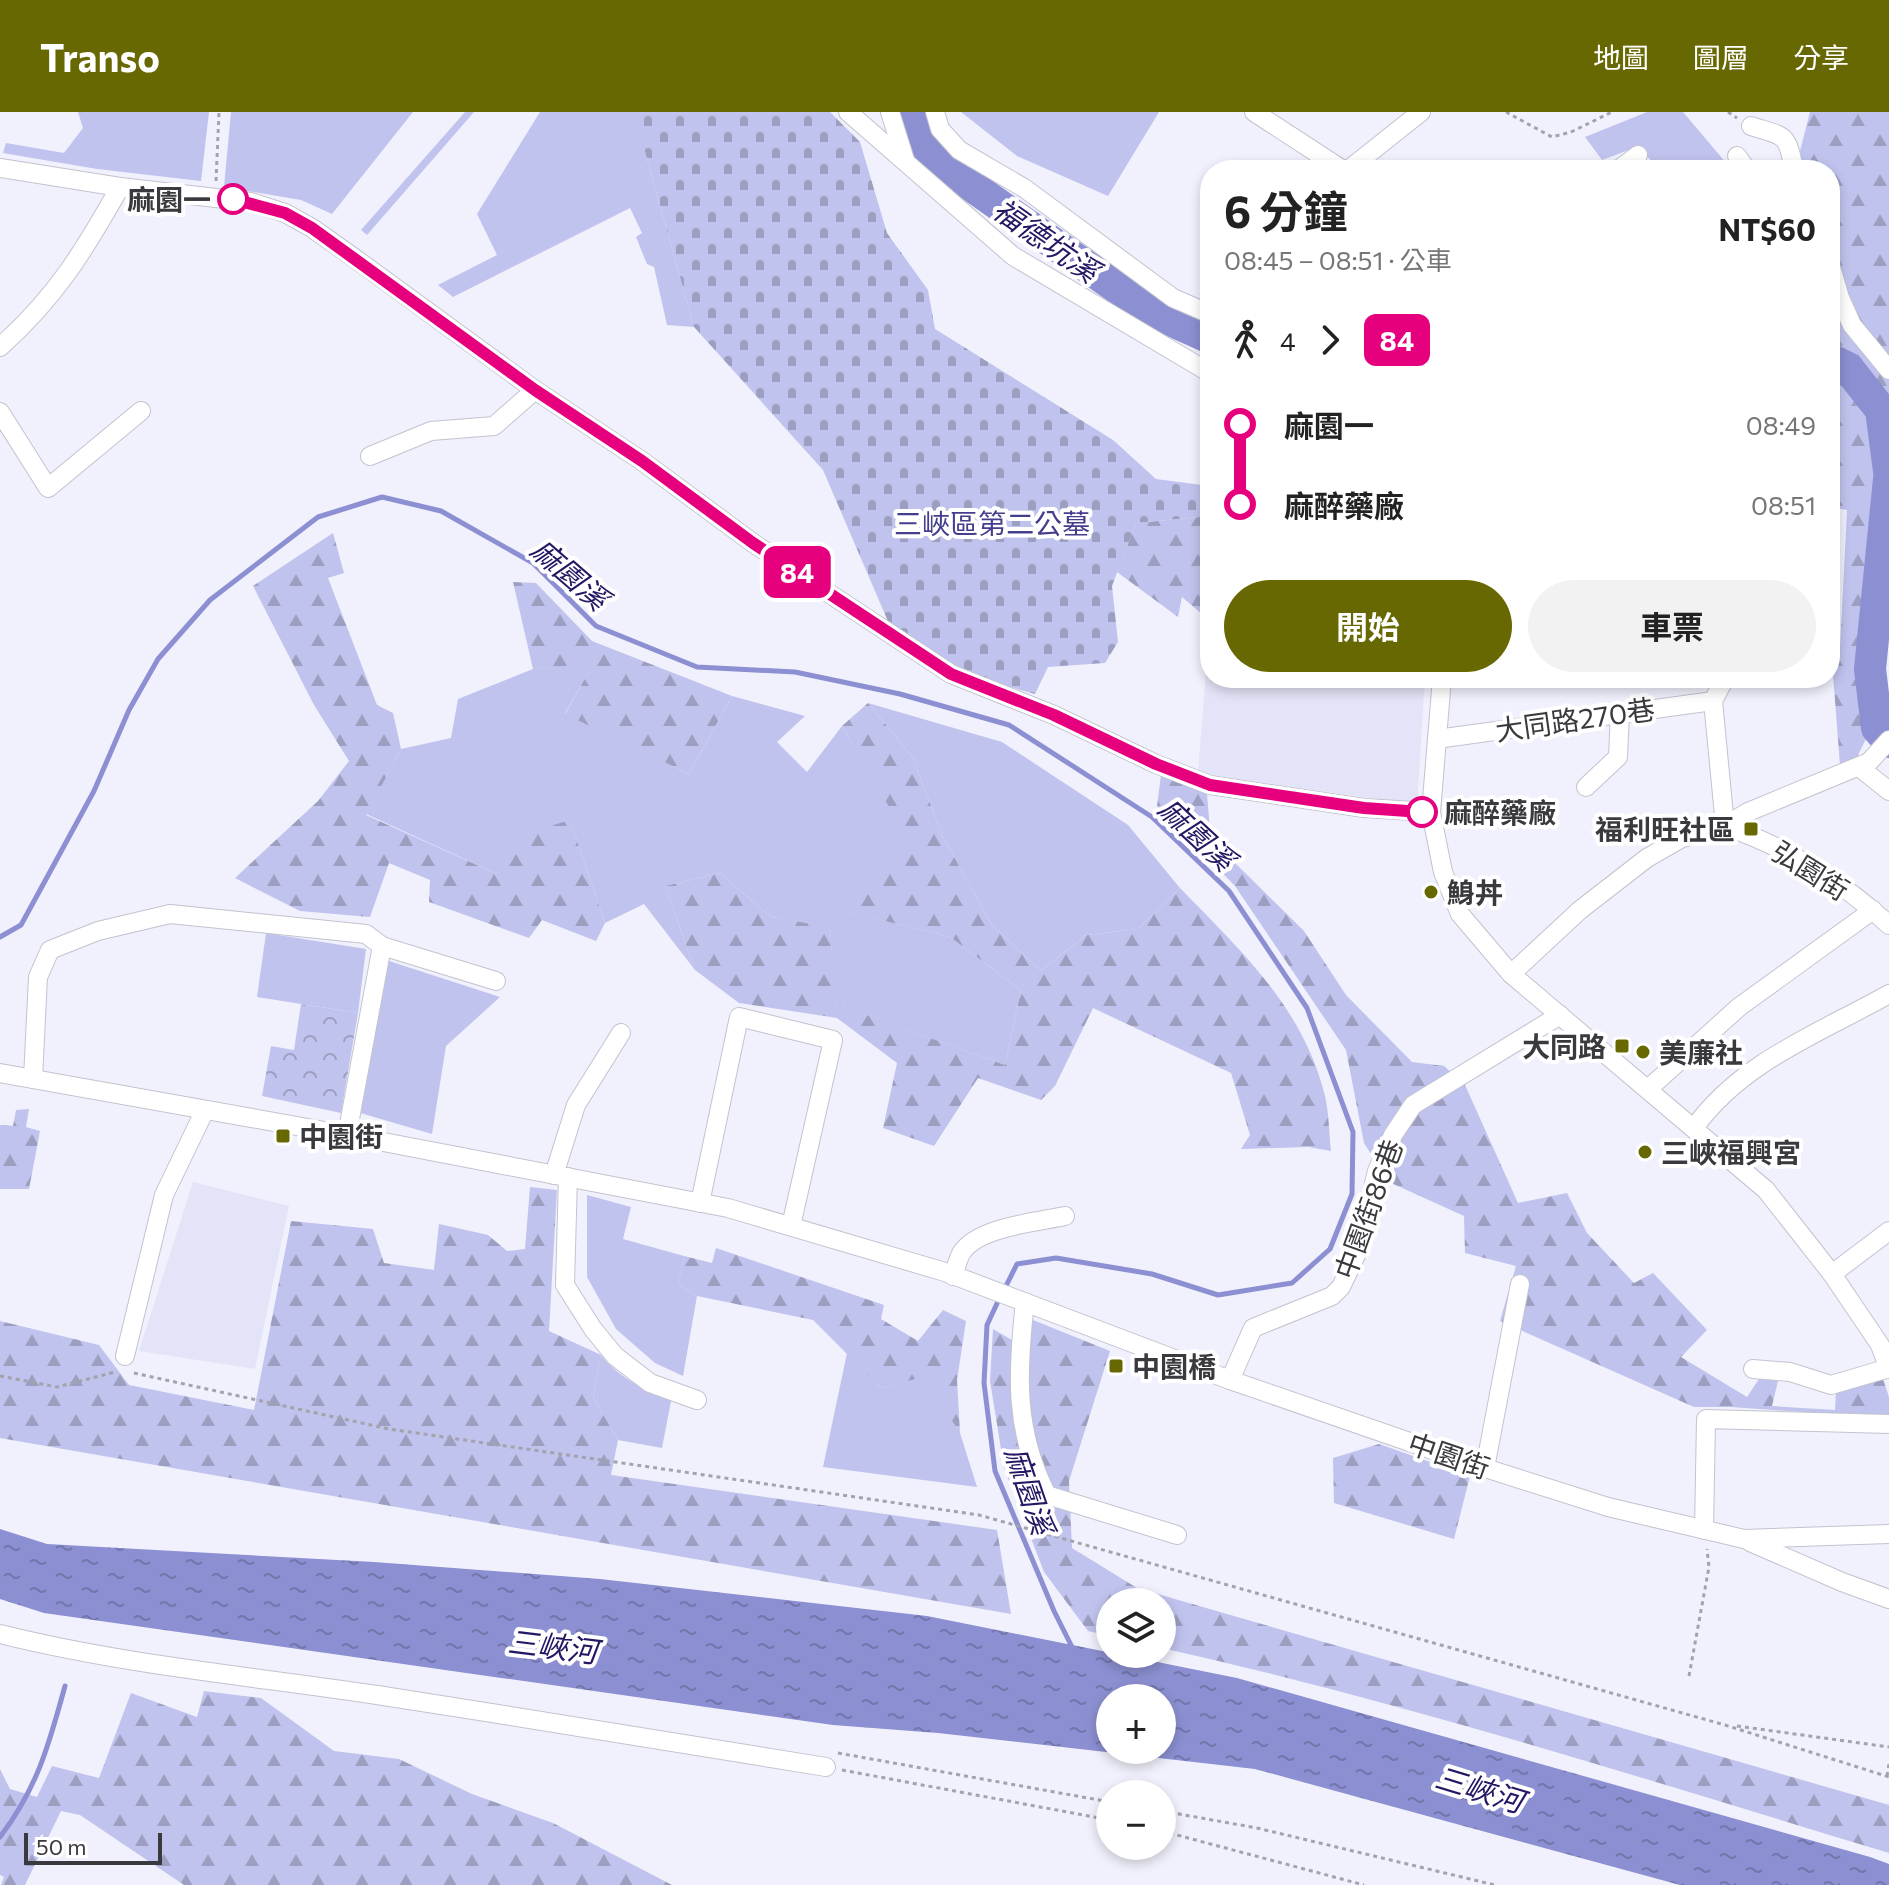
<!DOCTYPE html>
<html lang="zh-TW">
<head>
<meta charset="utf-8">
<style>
	body { margin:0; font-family:Commissioner,"Noto Sans TC",sans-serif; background:#f2f2f2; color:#222; height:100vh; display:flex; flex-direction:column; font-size:30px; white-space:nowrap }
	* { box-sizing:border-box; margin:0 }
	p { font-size:26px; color:#767676 }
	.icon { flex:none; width:44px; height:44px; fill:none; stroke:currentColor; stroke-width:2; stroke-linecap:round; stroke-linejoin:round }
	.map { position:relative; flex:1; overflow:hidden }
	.panel { position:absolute; left:1200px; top:48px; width:640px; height:528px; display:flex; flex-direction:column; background:#fff; border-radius:32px; box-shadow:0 4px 12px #0003 }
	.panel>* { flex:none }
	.badge { padding:0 16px; border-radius:12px; font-size:28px; line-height:52px }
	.buttons { position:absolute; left:1096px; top:1476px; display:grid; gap:16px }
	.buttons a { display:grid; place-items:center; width:80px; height:80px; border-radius:50%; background:#fff; box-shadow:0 4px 12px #0003; font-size:40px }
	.scale { position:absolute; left:24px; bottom:20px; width:138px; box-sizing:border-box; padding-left:8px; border:4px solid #3a3a3e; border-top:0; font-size:22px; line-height:28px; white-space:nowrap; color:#3a3a3e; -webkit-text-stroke:6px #fff; paint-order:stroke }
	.map>.badge { position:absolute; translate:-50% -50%; box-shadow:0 0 0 4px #fff }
	.legs { display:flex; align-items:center; gap:12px; height:88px; padding:0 24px; font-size:26px }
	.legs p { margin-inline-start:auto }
	.head { display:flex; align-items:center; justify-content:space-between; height:136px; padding:0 24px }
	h1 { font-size:44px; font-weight:700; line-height:60px }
	.button { display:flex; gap:16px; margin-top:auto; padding:16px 24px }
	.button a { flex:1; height:92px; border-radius:48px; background:#686803; color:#fff; font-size:32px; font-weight:700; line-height:92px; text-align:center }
	.button a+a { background:#f2f2f2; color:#222 }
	ul { padding:0 24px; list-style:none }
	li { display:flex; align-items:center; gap:28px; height:80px; font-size:30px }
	li i { display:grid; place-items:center; width:12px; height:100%; margin:0 10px; background:currentColor }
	li i::after { content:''; width:20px; height:20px; margin:-10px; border:6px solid; border-radius:50%; background:#fff }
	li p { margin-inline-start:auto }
	li:first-child i { background:linear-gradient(#0000 50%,currentColor 0) }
	li:last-child i { background:linear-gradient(currentColor 50%,#0000 0) }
	header { display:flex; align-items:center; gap:48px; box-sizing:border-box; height:112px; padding:0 40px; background:#686803; color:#fff }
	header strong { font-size:38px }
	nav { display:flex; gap:44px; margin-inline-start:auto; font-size:28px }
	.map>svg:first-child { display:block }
</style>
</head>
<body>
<header>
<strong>Transo</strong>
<nav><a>地圖</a><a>圖層</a><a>分享</a></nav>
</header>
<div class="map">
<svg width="1889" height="1773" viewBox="0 0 1889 1773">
	<defs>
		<pattern id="forest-firs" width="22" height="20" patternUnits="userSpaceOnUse" patternTransform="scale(2)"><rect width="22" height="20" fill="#c0c3ed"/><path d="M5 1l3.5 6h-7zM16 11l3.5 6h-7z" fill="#9d9fc1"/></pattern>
		<pattern id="cemetery-stones" width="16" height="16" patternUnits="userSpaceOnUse" patternTransform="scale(2)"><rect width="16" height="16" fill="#c0c3ed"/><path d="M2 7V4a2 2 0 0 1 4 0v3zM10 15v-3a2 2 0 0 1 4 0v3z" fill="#9d9fc1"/></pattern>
		<pattern id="park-crowns" width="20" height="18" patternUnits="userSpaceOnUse" patternTransform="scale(2)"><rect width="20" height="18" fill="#c0c3ed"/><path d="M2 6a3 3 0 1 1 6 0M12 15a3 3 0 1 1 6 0" fill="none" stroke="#9d9fc1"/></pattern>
		<pattern id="water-ripples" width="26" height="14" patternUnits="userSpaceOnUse" patternTransform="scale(2)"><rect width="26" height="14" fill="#8c8fd1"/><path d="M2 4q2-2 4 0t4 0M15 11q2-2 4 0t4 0" fill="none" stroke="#7376ab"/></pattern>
	</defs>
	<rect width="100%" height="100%" fill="#f0f1fc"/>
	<g fill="#e3e4f7">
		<polygon points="1206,558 1210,558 1210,566 1425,566 1417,693 1198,661"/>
		<polygon points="193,1070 289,1094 255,1257 139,1239"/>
	</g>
	<g fill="#c0c3ed">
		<polygon points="78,0 209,0 201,69 97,57 3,41 6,31 64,41 83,16"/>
		<polygon points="231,0 413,0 332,102 301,88 224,75"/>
		<polygon points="465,0 474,0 367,123 361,118"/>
		<polygon points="540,0 644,0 644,36 694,215 667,213 654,155 647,152 636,125 642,121 630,96 453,185 438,173 497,143 477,102"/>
		<polygon points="961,0 1159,0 1108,84 1017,44"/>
		<polygon points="1647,0 1683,0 1727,52 1712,58 1661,58 1637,35 1602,48 1585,25"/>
		<polygon points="592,555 565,601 689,662 732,584 805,604 777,630 807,660 842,614 907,724 845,799 950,825 1021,878 1005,953 835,892 830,816 771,805 720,761 665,774 695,858 644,792 605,811 570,708 497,762 366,702 401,637 451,626 458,587 533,557"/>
		<polygon points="868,591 1002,630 1128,713 1180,776 1138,817 1086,823 1041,859 992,813 942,723 913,646"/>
		<polygon points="266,821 366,837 358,901 257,885"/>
		<polygon points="389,849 500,885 446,934 432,1022 357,1000"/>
		<polygon points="587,1083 631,1095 623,1127 684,1144 678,1172 697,1184 683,1264 655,1251 616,1217 587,1165"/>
		<polygon points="847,1241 881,1276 923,1264 960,1321 977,1375 823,1355"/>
		<path d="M601,1243c18,23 44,35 70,46l-9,47 -44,-8 -25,-43z"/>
	</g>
	<g fill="url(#forest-firs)">
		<polygon points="1810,0 1889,0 1889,291 1854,245 1830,232 1830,58 1800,58 1800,39"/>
		<polygon points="1830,262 1841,268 1866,305 1876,364 1860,556 1867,625 1857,645 1840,653 1832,550 1840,536 1847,398 1830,395"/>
		<polygon points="1210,404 1210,509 1182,485 1178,505 1117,460 1136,411"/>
		<polygon points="333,421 344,461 328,466 377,593 393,601 401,637 366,703 497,762 514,725 570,708 605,811 596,829 542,808 529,826 429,790 430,768 389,751 370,805 300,799 235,766 318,689 349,649 314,593 253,474"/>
		<polygon points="513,470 536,471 592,529 732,584 689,662 565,602 591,556 533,557"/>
		<path d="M868,591l45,55 29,77 50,90 49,46 45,-36 52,-6 42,-41c61,63 123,119 145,208 4,17 4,37 6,55l-23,-4 -67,2 9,-14 -19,-62 -138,-65 -38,78 -14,14 -63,-22 -44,68 -51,-18 14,-65 -60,-45 -98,-15 -44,-33 -30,-84 55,-13 51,44 59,10 6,77 169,61 16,-75 -71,-53 -106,-26 62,-75 -64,-110z"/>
		<polygon points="1161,663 1207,681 1210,719 1229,745 1304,819 1346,883 1412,950 1444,954 1465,973 1518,1091 1567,1081 1587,1121 1634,1171 1653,1161 1707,1218 1681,1245 1747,1285 1761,1264 1778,1269 1772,1294 1835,1298 1836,1279 1882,1264 1889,1285 1889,1306 1731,1295 1694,1295 1500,1209 1516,1154 1465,1141 1464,1104 1389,1070 1364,1031 1346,938 1235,774 1157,694"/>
		<polygon points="29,997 26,1015 40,1019 29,1077 0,1077 0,1013 13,1014 16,998"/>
		<polygon points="530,1075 557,1078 549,1219 601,1243 593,1285 618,1328 611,1363 997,1418 1011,1502 0,1326 0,1209 99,1233 129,1273 254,1298 291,1109 373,1117 384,1151 434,1158 439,1112 488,1123 507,1139 525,1137"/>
		<polygon points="716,1136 884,1193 881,1207 918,1229 943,1198 966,1209 957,1268 960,1321 923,1265 881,1276 813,1208 697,1184 678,1172 684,1144 712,1151"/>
		<path d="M1033,1208l77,31 -41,130 3,67 65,40 752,217v48c-241,-73 -481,-150 -727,-205v-46h-52v34l-22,-5 -44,-59 -40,-104 -14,-87 3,-52 31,18z"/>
		<polygon points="1379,1332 1470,1364 1454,1427 1334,1391 1333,1346"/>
		<polygon points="204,1579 261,1586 334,1639 399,1647 472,1682 553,1711 672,1773 184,1773 80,1703 61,1699 25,1773 1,1773 4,1765 0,1763 0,1657 10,1677 37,1685 52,1654 99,1666 131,1581 197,1605"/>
	</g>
	<polygon fill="url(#cemetery-stones)" points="644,0 830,0 860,30 887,121 928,178 935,217 1113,328 1156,367 1210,374 1210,404 1136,411 1112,474 1118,530 1105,551 1048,555 1035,582 973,565 890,514 823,358 694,215 644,36"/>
	<polygon fill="url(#park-crowns)" points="301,892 358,901 341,1001 262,984 271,934 294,938"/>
	<path fill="url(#water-ripples)" fill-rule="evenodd" d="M0,1417l47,15 327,18 226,17 327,37 310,62 633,179 19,7v21h-209l-425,-116 -317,-36 -105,-8 -789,-112 -44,-14zM1110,1586h52v52h-52z"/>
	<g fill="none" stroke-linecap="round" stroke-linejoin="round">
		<g stroke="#8c8fd1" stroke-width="5">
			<polyline points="0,825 21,813 94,679 129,598 158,547 210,488 318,405 382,385 441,399 533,451 596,514 697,555 795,560 900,582 1009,613 1152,705 1229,779 1307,896 1353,1020 1352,1082 1330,1137 1292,1171 1218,1183 1152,1162 1056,1146 1017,1152 1005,1176"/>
			<polyline points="1000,1185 987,1213 984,1271 995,1359 1054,1499 1074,1539"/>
			<path d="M0,1725c38,-50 49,-93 65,-151"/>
		</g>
		<g stroke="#8c8fd1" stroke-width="32">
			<polyline points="910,0 932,46 1150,199 1210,226"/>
			<polyline points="1830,247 1848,256 1881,298 1889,359"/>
			<polyline points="1889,367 1870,557 1877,616 1889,630"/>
		</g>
		<g stroke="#c2c3ce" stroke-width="20">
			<g id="minor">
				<polyline points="848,0 1013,144 1210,261"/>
				<polyline points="890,0 905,48"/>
				<polyline points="935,0 940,17 959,38 1024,76 1173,186 1210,202"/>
				<polyline points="1254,0 1343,58"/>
				<path d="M1751,14c34,11 36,6 43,44"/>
				<polyline points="1737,44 1747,58"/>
				<polyline points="0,56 120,75 251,90 285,101 312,116 353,145 535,278 642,349 753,431 951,562 1054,603 1156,652 1210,673 1364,696 1431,700"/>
				<polyline points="1348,58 1421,0"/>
				<polyline points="1618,58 1638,43"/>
				<polyline points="1830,152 1840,186 1852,213 1889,258"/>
				<path d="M0,235c56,-50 84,-96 120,-160"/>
				<polyline points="0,300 48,376 141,299"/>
				<polyline points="370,344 431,319 494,314 535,278"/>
				<polyline points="1442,566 1431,700 1443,760 1460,802 1511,862 1766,1078 1832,1162 1880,1233 1889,1257"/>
				<polyline points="1725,566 1713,589 1725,714"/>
				<polyline points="1437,627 1713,589"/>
				<polyline points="1859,655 1889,679"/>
				<polyline points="1586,675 1618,645 1620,600"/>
				<path d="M1725,714c61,21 116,55 164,99"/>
				<polyline points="382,834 496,869"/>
				<polyline points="1511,862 1580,798 1647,746 1682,726 1725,714 1748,700 1869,650 1889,628"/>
				<polyline points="0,961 347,1023 728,1096 945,1160 1230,1268 1485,1356 1608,1395 1744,1427 1889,1422"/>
				<polyline points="33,967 38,865 50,838 98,819 170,802 366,822 382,834 347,1023"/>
				<polyline points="1648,977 1739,895 1873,798"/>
				<path d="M1694,1016c48,-67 126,-95 195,-134"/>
				<polyline points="554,1063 576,993 621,921"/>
				<polyline points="568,1065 565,1173 593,1217 615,1244 650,1271 697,1288"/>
				<polyline points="700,1091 739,905 833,928 791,1114"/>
				<polyline points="1832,1162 1889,1119"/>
				<path d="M953,1164c3,-8 5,-18 9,-24 17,-25 75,-30 103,-36"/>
				<path d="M1025,1190c-8,71 -11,129 22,193l130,40"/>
				<polyline points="125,1244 164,1083 205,998"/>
				<polyline points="1753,1257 1790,1260 1831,1273 1889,1256"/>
				<polyline points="1230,1268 1253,1216 1332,1184 1341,1175 1357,1141 1377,1059 1393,1023 1413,993 1560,903"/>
				<polyline points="1485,1356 1520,1172"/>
				<polyline points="1704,1418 1706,1307 1889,1312"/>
				<polyline points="1750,1430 1842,1470 1889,1487"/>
				<path d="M0,1522c124,31 251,42 377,61 150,23 300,48 449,72"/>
			</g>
		</g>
		<g stroke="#a2a3ab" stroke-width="3" stroke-dasharray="4 4" stroke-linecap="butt">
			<polyline points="1506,0 1552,25 1571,20 1612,0"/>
			<polyline points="1728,0 1737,6"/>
			<polyline points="216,69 219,0"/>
			<polyline points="134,1261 389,1317 979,1403 1725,1613 1889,1665"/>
			<polyline points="0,1264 57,1275 115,1260"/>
			<polyline points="1689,1564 1709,1455 1707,1437"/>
			<polyline points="1737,1614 1889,1635"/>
			<polyline points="838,1641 1110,1690"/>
			<polyline points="842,1658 1110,1708"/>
			<polyline points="1887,1664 1889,1652"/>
			<polyline points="1162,1699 1257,1716 1495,1773"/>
			<polyline points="1162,1719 1364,1773"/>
		</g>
		<use href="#minor" stroke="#fff" stroke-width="18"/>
	</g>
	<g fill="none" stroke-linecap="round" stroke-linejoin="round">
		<g stroke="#fff" stroke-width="18">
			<polyline id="line-1" points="233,87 285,101 312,116 535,278 642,349 753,431 951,562 1054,603 1156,652 1210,673 1364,696 1422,700"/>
		</g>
		<use href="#line-1" stroke="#e6007e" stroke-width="12"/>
	</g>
	<g fill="#fff" stroke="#e6007e" stroke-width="4">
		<circle cx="233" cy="87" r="14"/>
		<circle cx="1422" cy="700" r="14"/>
	</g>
	<g fill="#686803" stroke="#fff" stroke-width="3">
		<rect x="1743" y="709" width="16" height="16" rx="4"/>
		<circle cx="1431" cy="780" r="8"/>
		<rect x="1614" y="926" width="16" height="16" rx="4"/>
		<circle cx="1643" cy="940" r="8"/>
		<rect x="275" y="1016" width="16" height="16" rx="4"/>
		<circle cx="1645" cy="1040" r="8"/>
		<rect x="1108" y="1246" width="16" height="16" rx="4"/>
	</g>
	<g text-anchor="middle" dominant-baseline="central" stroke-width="8" stroke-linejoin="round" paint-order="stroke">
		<g font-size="28" font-weight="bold" fill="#3a3a3e" stroke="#fff" text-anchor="end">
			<text x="211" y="87">麻園一</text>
			<text x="1444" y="700" text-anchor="start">麻醉藥廠</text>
		</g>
		<g font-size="28" fill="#433e8d" stroke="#fff">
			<text x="992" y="411">三峽區第二公墓</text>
		</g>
		<g font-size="28" fill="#3a3a3e" stroke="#fff">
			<text transform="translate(1575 607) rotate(-8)">大同路270巷</text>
			<text transform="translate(1811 758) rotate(32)">弘園街</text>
			<text transform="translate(1368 1097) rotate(-70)">中園街86巷</text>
			<text transform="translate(1449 1343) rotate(19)">中園街</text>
		</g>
		<g font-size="28" font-weight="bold" fill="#3a3a3e" stroke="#fff" text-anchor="start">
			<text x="1735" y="717" text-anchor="end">福利旺社區</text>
			<text x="1447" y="780">鯓丼</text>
			<text x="1606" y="934" text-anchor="end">大同路</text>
			<text x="1659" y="940">美廉社</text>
			<text x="299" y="1024">中園街</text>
			<text x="1661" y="1040">三峽福興宮</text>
			<text x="1132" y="1254">中園橋</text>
		</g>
		<g font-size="30" font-style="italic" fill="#241865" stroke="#fff">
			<text transform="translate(1047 127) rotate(35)">福德坑溪</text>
			<text transform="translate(571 461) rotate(41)">麻園溪</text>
			<text transform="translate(1198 721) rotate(43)">麻園溪</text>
			<text transform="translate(1031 1378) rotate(71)">麻園溪</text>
			<text transform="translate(553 1533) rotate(7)">三峽河</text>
			<text transform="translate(1480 1676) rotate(17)">三峽河</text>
		</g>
	</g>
</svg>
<div class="buttons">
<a><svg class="icon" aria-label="layers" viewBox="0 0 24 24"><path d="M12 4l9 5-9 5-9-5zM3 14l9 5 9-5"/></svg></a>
<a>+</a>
<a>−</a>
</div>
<div class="scale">50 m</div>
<b class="badge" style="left:797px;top:460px;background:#e6007e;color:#fff">84</b>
<section class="panel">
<div class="head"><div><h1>6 分鐘</h1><p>08:45 – 08:51 · 公車</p></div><b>NT$60</b></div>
<div class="legs"><svg class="icon" aria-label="walk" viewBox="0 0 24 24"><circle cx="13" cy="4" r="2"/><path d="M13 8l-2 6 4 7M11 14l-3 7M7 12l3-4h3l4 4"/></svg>4<svg class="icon" aria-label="forward" viewBox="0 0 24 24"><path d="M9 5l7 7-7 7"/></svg><b class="badge" style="background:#e6007e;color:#fff">84</b></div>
<ul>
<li><i style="color:#e6007e"></i><b>麻園一</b><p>08:49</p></li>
<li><i style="color:#e6007e"></i><b>麻醉藥廠</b><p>08:51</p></li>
</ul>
<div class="button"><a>開始</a><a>車票</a></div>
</section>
</div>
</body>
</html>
